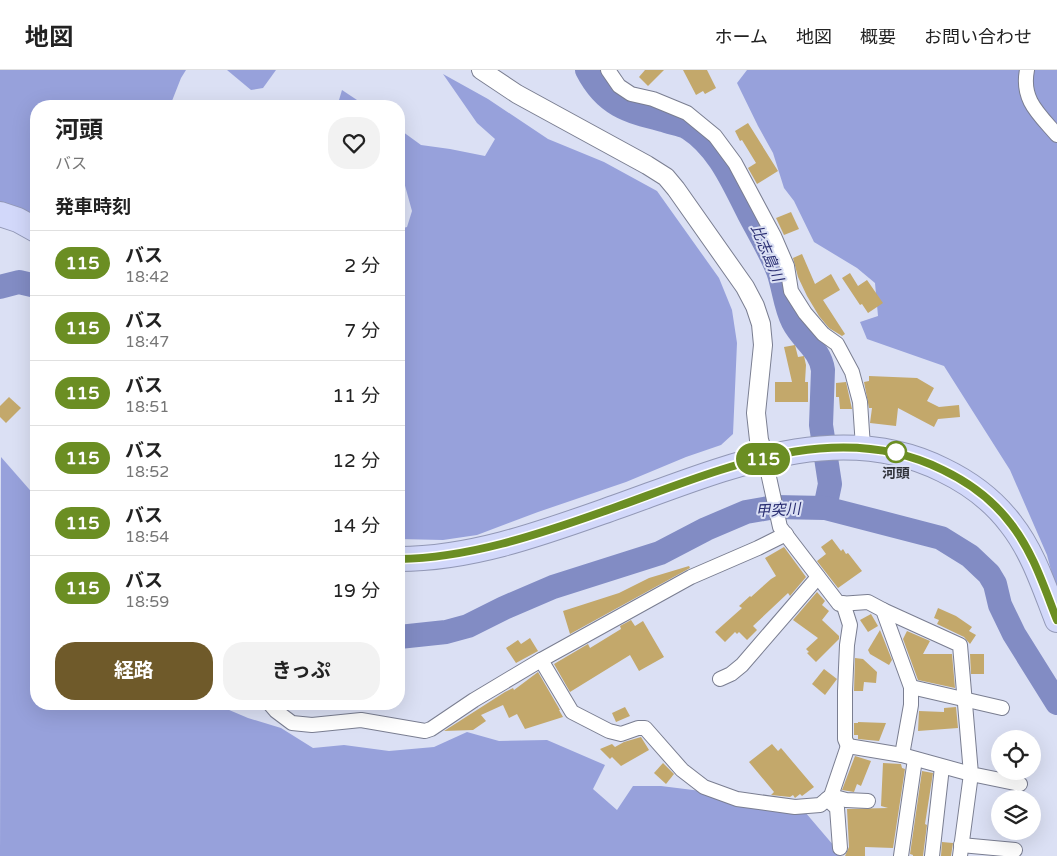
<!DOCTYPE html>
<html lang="ja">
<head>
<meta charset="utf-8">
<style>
	body { margin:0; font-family:"Varela Round","Noto Sans JP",sans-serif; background:#f2f2f2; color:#222; height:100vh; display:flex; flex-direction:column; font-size:19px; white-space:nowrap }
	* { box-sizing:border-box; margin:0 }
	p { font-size:16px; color:#767676 }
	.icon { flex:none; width:28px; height:28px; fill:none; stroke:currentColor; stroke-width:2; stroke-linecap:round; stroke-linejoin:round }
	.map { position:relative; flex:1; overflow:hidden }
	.details { position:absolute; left:30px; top:30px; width:375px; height:610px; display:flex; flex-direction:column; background:#fff; border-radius:20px; box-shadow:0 5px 20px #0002 }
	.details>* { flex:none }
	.badge { padding:0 10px; border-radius:16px; font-size:18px; line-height:32px }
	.fabs { position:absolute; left:991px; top:660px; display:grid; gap:10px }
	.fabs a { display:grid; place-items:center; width:50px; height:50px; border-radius:50%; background:#fff; box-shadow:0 5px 20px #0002; font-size:25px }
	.map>.badge { position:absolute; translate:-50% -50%; box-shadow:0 0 0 2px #fff }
	h2 { padding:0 25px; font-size:19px; line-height:45px }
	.round { display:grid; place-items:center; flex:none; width:52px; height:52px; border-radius:20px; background:#f2f2f2 }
	.head { display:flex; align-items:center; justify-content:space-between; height:85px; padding:0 25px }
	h1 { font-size:24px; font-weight:700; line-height:38px }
	.cta { display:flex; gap:10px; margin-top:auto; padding:10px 25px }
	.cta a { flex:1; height:58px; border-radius:20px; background:#6f5a2a; color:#fff; font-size:20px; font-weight:700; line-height:58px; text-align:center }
	.cta a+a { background:#f2f2f2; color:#222 }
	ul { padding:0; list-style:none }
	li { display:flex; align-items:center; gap:15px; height:65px; padding:0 25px; border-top:1px solid #e0e0e0 }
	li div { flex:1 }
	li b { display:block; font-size:19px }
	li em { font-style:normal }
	li .badge { min-width:55px; font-weight:700; text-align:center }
	header { display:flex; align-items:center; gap:30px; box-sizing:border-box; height:70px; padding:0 25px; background:#fff; border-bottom:1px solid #e0e0e0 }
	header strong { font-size:24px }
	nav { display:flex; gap:28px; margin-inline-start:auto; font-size:18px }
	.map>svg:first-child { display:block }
</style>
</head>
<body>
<header>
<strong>地図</strong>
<nav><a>ホーム</a><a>地図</a><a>概要</a><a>お問い合わせ</a></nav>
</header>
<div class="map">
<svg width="1057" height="786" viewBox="0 0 1057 786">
	<rect width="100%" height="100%" fill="#dbe0f4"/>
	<g fill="#97a1db">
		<polygon points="0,0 186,0 181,8 170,36 36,36 36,149 0,132"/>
		<polygon points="227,0 276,0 263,18 251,20"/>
		<polygon points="747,0 1057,0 1057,523 1047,485 1010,400 944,296 867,269 860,252 878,246 875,213 857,198 814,172 794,131 784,118 773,83 758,56 737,13"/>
		<polygon points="443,4 488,29 548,69 604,92 657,121 719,208 732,240 737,273 733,364 721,375 686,387 626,412 538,442 477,465 443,470 399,469 399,159 407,157 412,141 399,94 399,59 421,75 450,79 485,86 495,69 477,53"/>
		<polygon points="342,20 366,36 345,36 339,30"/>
		<polygon points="1,387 36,427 36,634 215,634 248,648 281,658 313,678 344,675 389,681 434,677 467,662 499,671 547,670 605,695 593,719 617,740 633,716 661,716 701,721 805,742 834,776 840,786 0,786"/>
	</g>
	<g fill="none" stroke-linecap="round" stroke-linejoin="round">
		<g stroke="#828cc4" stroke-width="24">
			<path d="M587,0c18,35 40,41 76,50 7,3 18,4 25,8 31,20 45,55 61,86 10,19 21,37 29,57 6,17 7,35 15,51 9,18 27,27 30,48l-2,55 9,59 -5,24"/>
			<polyline points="0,217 19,212 36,216"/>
			<polyline points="399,567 446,562 468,556 504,538 553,517 660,483 706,459 746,442 775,437 825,438 941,468 970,486 989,504 995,514 1000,535 1014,564 1057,633"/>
		</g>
	</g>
	<g fill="#c3a86b">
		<polygon points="645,0 664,0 648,16 639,7"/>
		<polygon points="683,0 707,0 716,18 705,24 703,21 696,25"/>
		<polygon points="748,53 778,101 757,114 748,98 756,93 742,70 740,71 735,61"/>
		<polygon points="791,142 799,159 784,165 776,148"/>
		<polygon points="802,184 815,214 831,204 840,220 823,230 845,264 842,266 829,258 819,246 807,226 798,207 793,188"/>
		<polygon points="850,203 858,216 867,210 883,233 868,243 862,234 860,235 842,208"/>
		<polygon points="795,275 798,287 804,286 806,295 805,312 808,312 808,332 775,332 775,312 792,312 784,277"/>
		<polygon points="869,306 917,308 934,318 927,331 939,337 959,335 960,347 938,349 934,357 898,338 896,356 870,353 872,338 869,338 864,312 869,311"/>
		<polygon points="846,312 852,339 840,339 839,327 836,327 836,313"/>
		<polygon points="9,327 21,338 6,353 0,347 0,336"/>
		<polygon points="832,469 841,481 843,479 846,484 848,483 862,501 838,518 817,491 826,484 821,477"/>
		<polygon points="784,477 806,507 790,526 788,523 753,556 757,560 747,570 739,562 737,564 735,562 725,572 715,562 742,538 739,536 750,526 751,527 771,509 776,506 765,488"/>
		<polygon points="689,496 690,498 570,564 563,541 619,523 649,508"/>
		<polygon points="817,522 825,531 822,535 829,541 822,550 839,566 839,569 816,592 807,583 809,582 806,579 818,568 793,550"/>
		<polygon points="938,538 956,546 972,557 969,561 976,565 970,574 964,567 937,554 939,550 934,548"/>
		<polygon points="871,544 878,556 868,562 860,550"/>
		<polygon points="631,550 635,556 643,551 664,587 639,601 630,585 570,622 554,594 588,574 590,578 621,559 620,556"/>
		<polygon points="880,560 892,590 889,595 870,584 868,580"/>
		<polygon points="907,561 930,571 923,584 952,584 955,618 918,610 903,569"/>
		<polygon points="530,568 538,581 516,593 506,578 518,570 521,574"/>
		<polygon points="970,584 984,584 984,604 971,604"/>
		<polygon points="855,588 863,589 877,602 876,613 864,612 863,621 854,621"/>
		<polygon points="824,599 837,609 825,625 812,614"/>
		<polygon points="538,602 560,640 559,640 563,647 525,659 517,644 509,648 503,635 481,645 486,651 473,660 444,661 505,622 513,618 514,620"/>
		<polygon points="625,637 630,646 616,652 612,643"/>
		<polygon points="956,637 958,658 918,661 919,641 944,642 944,638"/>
		<polygon points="858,652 886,653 879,671 858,669 858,665 854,665 854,653 858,653"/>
		<polygon points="641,667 649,680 621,696 612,687 610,689 600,679 612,674 615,677 624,672"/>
		<polygon points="772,674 778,681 781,678 814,717 802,726 800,724 795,728 793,725 790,727 771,725 774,722 749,692"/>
		<polygon points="855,686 871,691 861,716 857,714 854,722 842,720"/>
		<polygon points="663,693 674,704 666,714 654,703"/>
		<polygon points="883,693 901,694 902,698 905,699 893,778 865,777 865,786 845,786 849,777 847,739 888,738 881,736"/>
		<polygon points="922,701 933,703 925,754 927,755 923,786 913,786 913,785 910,784"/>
		<polygon points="942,772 953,773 951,786 941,786"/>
	</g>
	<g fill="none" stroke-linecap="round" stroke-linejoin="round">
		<g stroke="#7a7e91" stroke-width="16">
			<g id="minor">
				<polyline points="608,0 619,16 631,24 653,29 687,43 715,66 735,93 774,166 787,196 791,221 805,243 823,264 837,274 852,302 860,332 863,377"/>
				<path d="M1027,0c-6,30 12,44 30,65"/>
				<polyline points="765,389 780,457 839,534 868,532 883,540 911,617 911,635 902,685 971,704 960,786"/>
				<polyline points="843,533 850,555 847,575 845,621 845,669 848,676"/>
				<polyline points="883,540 960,575 971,704 1020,714"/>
				<polyline points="541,590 572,642 609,661 621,664 638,658 645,658 682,700 704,717 737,729 795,737 820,735 831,726 848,676 902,685"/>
				<polyline points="720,609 731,604 742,595 818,507"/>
				<polyline points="911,617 1002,638"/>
				<polyline points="270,634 276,641 292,653 312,655 361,650 425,661 431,659 474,630 541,590 691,507 758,478 786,464"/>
				<polyline points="831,726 846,730 868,731"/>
				<polyline points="827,729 837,738 840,778"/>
				<polyline points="961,775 1015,780"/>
				<polyline points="901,786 915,689"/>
				<polyline points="932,786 942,697"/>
			</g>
		</g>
		<g stroke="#7a7e91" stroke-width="20">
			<polyline id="tertiary" points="481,0 517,24 647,95 666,107 676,119 745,217 755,236 761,254 763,275 756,343 759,370 765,389"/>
		</g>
		<g stroke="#9298b6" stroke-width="26">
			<g id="trunk">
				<polyline points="0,144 18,150 36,160"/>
				<path d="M399,489c70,0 138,-24 203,-47 108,-37 230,-98 341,-42 27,13 50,30 68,54 22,28 33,63 46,96"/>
			</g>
		</g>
		<use href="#minor" stroke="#fff" stroke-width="14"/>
		<use href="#tertiary" stroke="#fff" stroke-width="18"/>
		<use href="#trunk" stroke="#d2d8fa" stroke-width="24"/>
	</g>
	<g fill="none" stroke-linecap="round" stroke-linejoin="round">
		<g stroke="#fff" stroke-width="11">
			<path id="line" d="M399,489c69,-1 138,-24 203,-47 107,-37 230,-98 341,-42 27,13 50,30 68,54 22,28 33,63 46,96"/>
		</g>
		<use href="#line" stroke="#6b8e23" stroke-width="8"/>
	</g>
	<circle fill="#fff" stroke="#6b8e23" stroke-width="2.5" cx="896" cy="382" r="10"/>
	<g text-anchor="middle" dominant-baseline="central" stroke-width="4" stroke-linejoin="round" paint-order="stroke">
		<g font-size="14" font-weight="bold" fill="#30323a" stroke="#dbe0f4">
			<text x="896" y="403">河頭</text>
		</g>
		<g font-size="15" font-style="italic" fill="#2a2e72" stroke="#dbe0f4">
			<text transform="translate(767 183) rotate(67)">比志島川</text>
			<text transform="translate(778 440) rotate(-3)">甲突川</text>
		</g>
	</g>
</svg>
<div class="fabs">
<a><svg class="icon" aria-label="locate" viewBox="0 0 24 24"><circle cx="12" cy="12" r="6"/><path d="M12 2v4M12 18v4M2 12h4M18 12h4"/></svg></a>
<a><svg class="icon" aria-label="layers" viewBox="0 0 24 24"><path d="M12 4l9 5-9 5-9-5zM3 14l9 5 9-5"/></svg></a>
</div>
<b class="badge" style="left:763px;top:389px;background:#6b8e23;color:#fff">115</b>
<section class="details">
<div class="head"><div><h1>河頭</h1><p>バス</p></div><a class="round"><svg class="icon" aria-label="heart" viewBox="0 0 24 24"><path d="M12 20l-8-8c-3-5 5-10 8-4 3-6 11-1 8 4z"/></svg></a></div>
<h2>発車時刻</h2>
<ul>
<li><span class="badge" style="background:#6b8e23;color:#fff">115</span><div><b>バス</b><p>18:42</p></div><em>2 分</em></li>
<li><span class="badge" style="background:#6b8e23;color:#fff">115</span><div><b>バス</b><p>18:47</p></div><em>7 分</em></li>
<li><span class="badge" style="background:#6b8e23;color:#fff">115</span><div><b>バス</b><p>18:51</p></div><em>11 分</em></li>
<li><span class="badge" style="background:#6b8e23;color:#fff">115</span><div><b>バス</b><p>18:52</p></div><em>12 分</em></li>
<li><span class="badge" style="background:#6b8e23;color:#fff">115</span><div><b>バス</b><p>18:54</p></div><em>14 分</em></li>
<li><span class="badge" style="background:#6b8e23;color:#fff">115</span><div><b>バス</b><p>18:59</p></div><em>19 分</em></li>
</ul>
<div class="cta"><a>経路</a><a>きっぷ</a></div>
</section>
</div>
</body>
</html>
